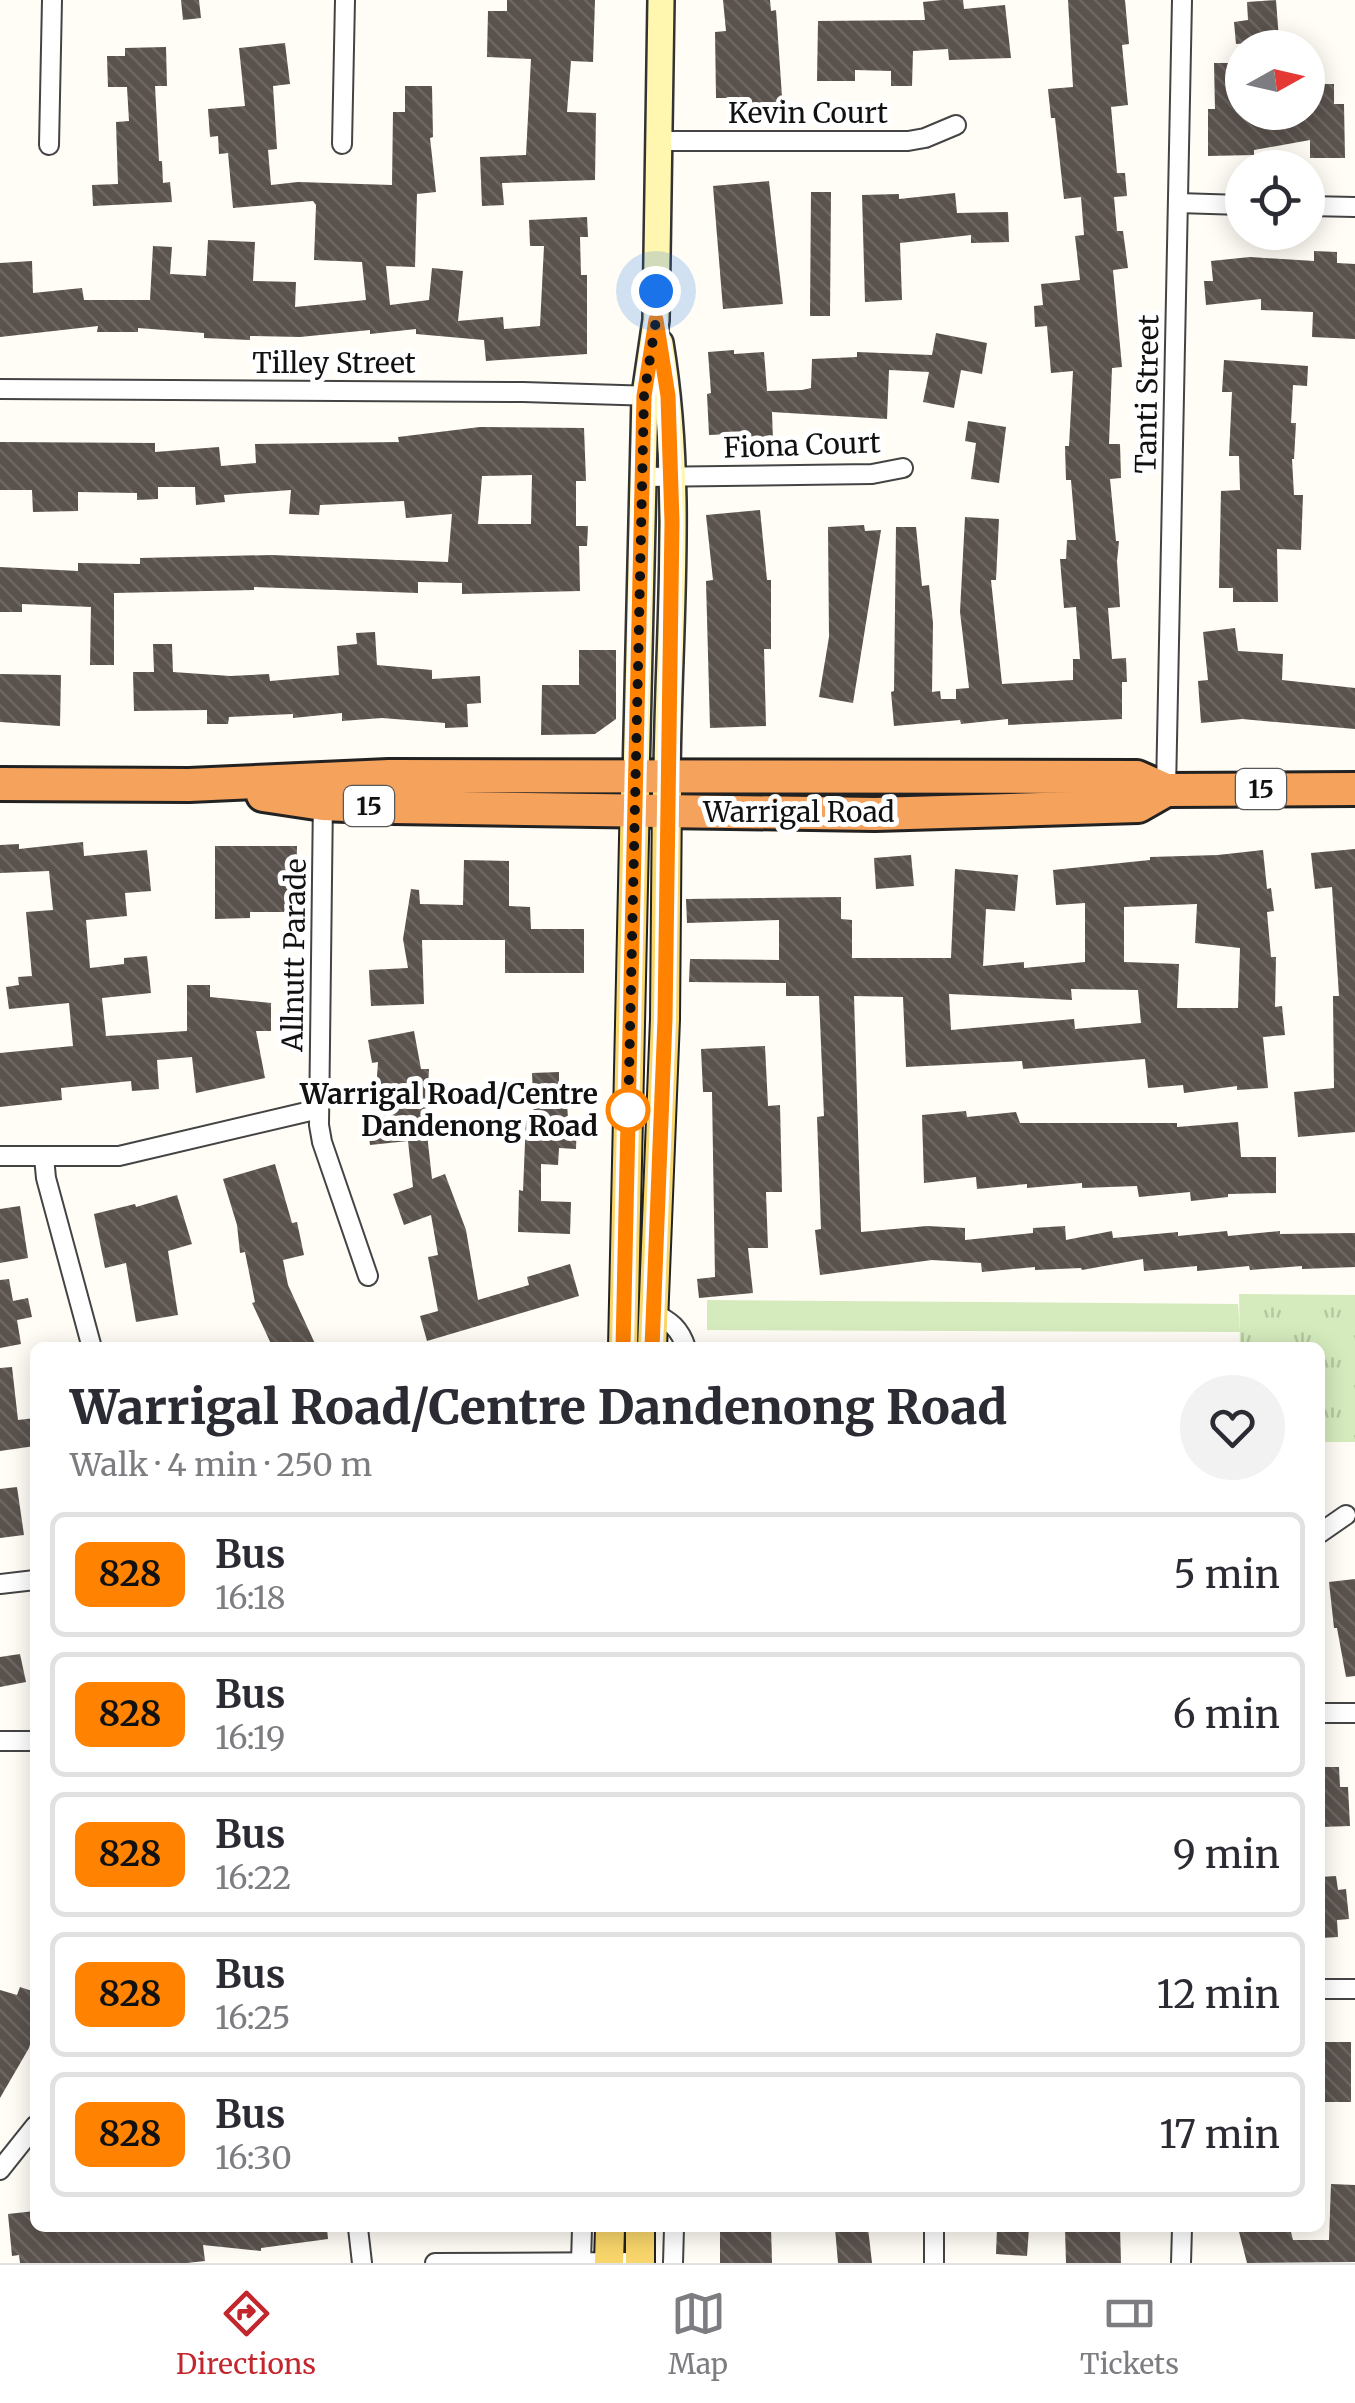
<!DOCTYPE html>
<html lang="en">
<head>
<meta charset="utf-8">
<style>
	body { margin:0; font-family:Merriweather,serif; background:#f2f2f3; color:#2b2b33; height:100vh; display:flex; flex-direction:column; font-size:38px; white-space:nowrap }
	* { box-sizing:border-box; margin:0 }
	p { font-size:32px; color:#7c7c81 }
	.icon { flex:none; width:55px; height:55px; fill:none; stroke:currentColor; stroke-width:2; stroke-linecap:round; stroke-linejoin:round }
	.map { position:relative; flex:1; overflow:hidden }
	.sheet { position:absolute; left:30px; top:1342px; width:1295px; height:890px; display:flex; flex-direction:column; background:#fff; border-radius:15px; box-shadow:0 5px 25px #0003 }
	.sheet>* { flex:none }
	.badge { padding:0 20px; border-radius:15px; font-size:35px; line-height:65px }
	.needle { width:65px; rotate:82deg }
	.fabs { position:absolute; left:1225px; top:30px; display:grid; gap:20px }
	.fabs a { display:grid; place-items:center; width:100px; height:100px; border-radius:50%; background:#fff; box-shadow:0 5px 25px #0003; font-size:50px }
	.you { position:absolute; width:50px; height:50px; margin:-25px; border:8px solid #fff; border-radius:50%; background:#1a73e8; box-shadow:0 0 0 15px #1a73e833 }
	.map>.badge { position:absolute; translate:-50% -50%; box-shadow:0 0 0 5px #fff }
	.round { display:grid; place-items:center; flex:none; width:105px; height:105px; border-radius:52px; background:#f2f2f3 }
	.summary { display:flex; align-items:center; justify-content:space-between; height:170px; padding:0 40px }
	h1 { font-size:48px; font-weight:800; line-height:75px }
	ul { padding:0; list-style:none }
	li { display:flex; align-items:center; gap:30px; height:125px; margin:0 20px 15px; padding:0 20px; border:5px solid #e1e1e2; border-radius:15px }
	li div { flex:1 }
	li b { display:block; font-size:38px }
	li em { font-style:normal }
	li .badge { min-width:110px; font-weight:700; text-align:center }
	.tab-bar { display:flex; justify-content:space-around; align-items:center; height:140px; border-top:2px solid #e1e1e2; background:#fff; font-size:28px; color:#7c7c81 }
	.tab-bar a { display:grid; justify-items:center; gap:5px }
	.tab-bar .current { color:#c4262e }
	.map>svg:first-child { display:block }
</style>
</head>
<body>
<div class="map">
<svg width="1355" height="2263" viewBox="0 0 1355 2263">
	<defs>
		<pattern id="grass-tufts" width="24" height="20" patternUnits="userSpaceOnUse" patternTransform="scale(2.5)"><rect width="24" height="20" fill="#d5ebbd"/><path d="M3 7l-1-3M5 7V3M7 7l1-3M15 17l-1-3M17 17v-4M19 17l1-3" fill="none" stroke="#b6c8a1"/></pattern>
		<pattern id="building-back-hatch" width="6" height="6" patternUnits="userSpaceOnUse" patternTransform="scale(2.5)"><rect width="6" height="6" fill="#5a524d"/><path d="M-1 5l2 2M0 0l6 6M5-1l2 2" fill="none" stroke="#6d6662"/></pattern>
	</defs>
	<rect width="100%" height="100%" fill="#fffdf5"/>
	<polygon fill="url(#grass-tufts)" points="1239,1294 1355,1295 1355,1442 1320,1442 1320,1348 1240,1347"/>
	<polygon fill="#d5ebbd" points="707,1300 1238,1304 1240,1332 707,1330"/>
	<g fill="url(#building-back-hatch)" fill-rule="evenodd">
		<polygon points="181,0 199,0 201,18 183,20"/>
		<polygon points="507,0 595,0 593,62 571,61 567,112 596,113 595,180 502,183 504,205 482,206 480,157 526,155 531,59 487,57 488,11 507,11"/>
		<polygon points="723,0 770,0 771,11 776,10 783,111 744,109 744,98 716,98 715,32 726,31"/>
		<polygon points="942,0 963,0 964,9 1005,5 1011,58 949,60 948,49 913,51 912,86 891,86 891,71 855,70 855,81 817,81 818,21 925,20 923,2"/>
		<polygon points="1068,0 1125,0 1129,44 1122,45 1128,105 1111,107 1117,173 1125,173 1127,196 1114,197 1117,231 1123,231 1128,268 1113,270 1122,367 1112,368 1109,444 1120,444 1121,478 1110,479 1116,541 1119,541 1117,561 1120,607 1108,608 1112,659 1126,658 1127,682 1122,682 1122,719 1008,725 1008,719 961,724 960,720 894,726 891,692 894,691 896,527 916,527 922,586 929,585 933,623 932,692 940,691 941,699 956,699 956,689 969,688 960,612 965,517 999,519 996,580 991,580 1002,684 1073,680 1073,659 1080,659 1076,607 1064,608 1060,559 1066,559 1067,540 1076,540 1071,480 1066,480 1065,446 1069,446 1073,371 1051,373 1047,326 1035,327 1034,306 1043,305 1041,284 1080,280 1075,236 1084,235 1081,197 1064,199 1055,118 1051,118 1048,89 1073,87"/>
		<polygon points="1276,0 1279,40 1236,44 1234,22 1248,20 1247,2"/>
		<polygon points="285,43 290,84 273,86 277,149 268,150 271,185 298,182 392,185 393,112 405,112 405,86 432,86 433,137 430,138 436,192 417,194 415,267 386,266 390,305 429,300 432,268 463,271 458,321 503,317 504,329 540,326 544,246 530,246 529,220 587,217 588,237 580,237 581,275 587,275 587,354 486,361 484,340 416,334 416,329 370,334 370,330 300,337 250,336 250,340 204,338 204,333 138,328 138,332 97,332 98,326 0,337 0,263 32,261 33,293 82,288 84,300 150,300 153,246 172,247 170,274 206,276 208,240 255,242 253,281 296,282 295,307 366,300 362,262 314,260 316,205 313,201 233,208 228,153 219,154 218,136 210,137 208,109 245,106 239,48"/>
		<polygon points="166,47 167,86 155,86 159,161 162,161 163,183 170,182 172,202 93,206 92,185 118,184 116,122 129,121 127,87 108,87 107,56 125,56 125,48"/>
		<polygon points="1214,63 1242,63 1242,112 1309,112 1309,84 1334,84 1334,104 1344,104 1345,158 1310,158 1310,140 1254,150 1254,155 1208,156 1208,109 1215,109"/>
		<polygon points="769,181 783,304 723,309 713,186"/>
		<polygon points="811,192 831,192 830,316 810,316"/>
		<polygon points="955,193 957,213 1008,212 1009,242 971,243 971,235 900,243 902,300 865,302 862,195 899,194 899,199"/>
		<polygon points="1314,251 1337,252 1337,263 1355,264 1355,339 1312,337 1313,312 1261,310 1261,299 1206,305 1204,281 1213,281 1211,261 1250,257 1314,261"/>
		<polygon points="936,333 987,343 982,374 961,370 954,408 923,402 929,372 889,370 887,419 772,412 773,441 752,442 751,433 709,435 707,394 711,393 708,352 734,350 734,354 764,352 767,391 802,390 811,388 812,359 857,357 857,352 932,355"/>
		<polygon points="1224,360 1308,366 1307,386 1293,385 1291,423 1296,423 1294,459 1292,459 1294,495 1303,495 1301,550 1277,549 1278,602 1233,602 1233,588 1219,588 1221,491 1240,490 1239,456 1229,456 1232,392 1222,392"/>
		<polygon points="968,421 1006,427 999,483 971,479 976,443 965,441"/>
		<path d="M480,427l104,1 2,53h-10v45h12l-1,20h-8l1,45 -118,3v-11l-44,-1v11l-164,-6v3l-140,3v72h-24l1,-58 -69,-3v8h-22v-45l78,4v-8l62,1v-6l131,-3 177,7 4,-48 -46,4 -2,-17 -84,4 -1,10 -30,-1 2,-24 -67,5 1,7 -29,3 -1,-18h-37v12l-21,1v-7l-59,-1v19l-45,1 -1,-22h-32v-48l155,1v9l64,-5 2,19 35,-3 -1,-19 144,-2 -1,-5zM532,475l-1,49h-53l4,-48z"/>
		<polygon points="760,510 767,580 771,580 771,649 764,649 766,726 710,728 706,581 713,580 706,515"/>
		<polygon points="864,525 865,531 881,530 853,703 819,697 829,637 828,527"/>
		<polygon points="1235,628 1238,651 1283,654 1282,680 1355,688 1355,729 1242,719 1201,723 1198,681 1208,680 1203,632"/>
		<polygon points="375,632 377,665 432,670 432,679 480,676 481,703 467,704 468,727 445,728 445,723 382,718 342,721 342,713 293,718 293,714 229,717 228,724 207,724 207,710 134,711 133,672 154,672 153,644 172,644 173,672 230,676 269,674 270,681 339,675 337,646 357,644 356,633"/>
		<polygon points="579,650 616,650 616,719 595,734 541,735 542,685 579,685"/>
		<polygon points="0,674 61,675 60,726 0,722"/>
		<polygon points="83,842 84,856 147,850 151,891 125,893 127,916 86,920 90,968 124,964 124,958 147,956 151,993 102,998 106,1036 187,1031 187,985 210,985 210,997 271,1003 271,1031 256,1031 265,1078 196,1093 192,1057 157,1060 159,1089 132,1091 131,1081 61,1088 62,1100 0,1107 0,1053 73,1046 69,1003 9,1009 6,987 19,985 18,977 32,976 26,912 53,910 49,871 0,873 0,845 19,844 19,849"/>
		<polygon points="215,846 297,846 296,912 250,912 250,918 215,919"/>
		<polygon points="1355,849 1355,1132 1298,1137 1294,1092 1334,1088 1333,996 1339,996 1332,887 1315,889 1311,853"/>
		<path d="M1263,850l4,39 4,-1 3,23 -7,1 4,45h5l-1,50 7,-1 3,29 -22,2 5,51 -31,2v-4l-53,7 -1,-8 -35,3 -3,-29 -122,10 -1,-8 -116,6 -3,-70 -49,-1 7,236 66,-6 38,2v12l68,-7v-5l32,-2 1,14 46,-9 1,7 65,-6v4l49,-5 1,5 52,-5v3l75,-1v34l-53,2v-3l-52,4 -1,-4 -52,5v-5l-53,5 -1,-12 -61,11 -1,-2 -46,2v-3l-53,5 -1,-9 -49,-3 -112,15 -5,-45 6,-1 -4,-112 7,-1 -5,-120h-33v-13l-97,-1 1,-23 89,1v-40l-92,3 -1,-24 155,-2v22l11,1v38h99l4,-89 63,6 -3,36 -29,-2 -3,57 41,-4v6l61,-6v-59l-29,2 -3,-35 97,-10v-3l68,-2zM1197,904l-2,39 45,5 -2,60h-61l2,-44 -55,-2v-55zM1071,989l67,1 3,33 -66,6 -1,-10 -123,11 -2,-36 123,6z"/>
		<polygon points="911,855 914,886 876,889 874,858"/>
		<polygon points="464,860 509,861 509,906 530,907 531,929 584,929 584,973 505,973 505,940 422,940 424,1004 371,1006 369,970 408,968 403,939 411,889 419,890 420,904 463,905"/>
		<polygon points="414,1031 421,1069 429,1069 426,1125 432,1179 445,1174 466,1230 478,1300 529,1285 527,1277 570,1264 579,1296 427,1341 420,1316 438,1311 428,1257 438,1255 431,1215 404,1225 393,1194 413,1187 408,1141 370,1145 367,1121 374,1120 378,1062 372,1063 368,1040"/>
		<polygon points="765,1046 768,1106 780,1105 782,1192 766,1192 768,1248 748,1248 753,1293 699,1298 697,1279 715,1277 712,1092 703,1092 701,1049"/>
		<polygon points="559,1072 559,1086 566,1086 568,1119 577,1120 576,1149 559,1148 558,1165 541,1164 541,1201 571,1202 570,1234 518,1232 519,1190 523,1191 526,1118 534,1118 532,1073"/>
		<polygon points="966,1111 967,1117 1016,1112 1020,1123 1177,1123 1177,1127 1238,1122 1241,1157 1276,1157 1276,1193 1228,1194 1228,1197 1191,1201 1190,1192 1139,1197 1137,1186 1082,1188 1082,1183 1027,1188 1027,1184 977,1189 976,1177 924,1183 922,1115"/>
		<polygon points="275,1164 292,1223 297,1222 304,1255 283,1260 288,1285 317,1348 273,1348 252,1303 255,1302 245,1252 240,1253 237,1225 223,1179"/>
		<polygon points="177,1195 192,1244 168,1251 178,1315 136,1322 126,1263 105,1268 94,1214 135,1204 136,1207"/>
		<polygon points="20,1206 28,1258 0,1263 0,1209"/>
		<polygon points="9,1279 13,1301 28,1298 32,1317 17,1320 21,1344 0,1348 0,1280"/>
		<polygon points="12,1367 18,1420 35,1418 35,1446 0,1451 0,1368"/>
		<polygon points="17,1487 24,1535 0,1538 0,1489"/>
		<polygon points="1355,1579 1355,1676 1346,1677 1337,1628 1334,1628 1329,1582"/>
		<polygon points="20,1654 26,1682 0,1687 0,1657"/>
		<polygon points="1320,1767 1339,1767 1340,1787 1348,1787 1350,1826 1320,1827"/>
		<polygon points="1336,1876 1338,1890 1346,1889 1349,1919 1337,1920 1338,1937 1320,1938 1320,1877"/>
		<polygon points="20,1987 35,1992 35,2027 29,2048 0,2098 0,1990 17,1995"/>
		<rect x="1320" y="2042" width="31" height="60"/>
		<polygon points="1331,2184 1355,2185 1355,2262 1247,2263 1238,2228 1290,2228 1293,2240 1329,2240"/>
		<polygon points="35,2211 35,2228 327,2228 328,2239 261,2248 261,2251 203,2245 205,2261 187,2263 20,2263 19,2255 12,2256 8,2214"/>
		<polygon points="720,2228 771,2228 772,2263 720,2263"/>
		<polygon points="835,2228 868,2228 872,2263 838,2263"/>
		<polygon points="997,2228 1029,2228 1027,2256 996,2254"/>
		<polygon points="1065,2228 1120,2228 1121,2263 1066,2263"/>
	</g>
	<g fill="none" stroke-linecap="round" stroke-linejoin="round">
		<g stroke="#444" stroke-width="22">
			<g id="street">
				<polyline points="658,141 908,141 925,138 956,125"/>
				<polyline points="342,144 345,0"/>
				<polyline points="49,145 52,0"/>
				<polyline points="1178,203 1242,205"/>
				<polyline points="1308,206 1355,207"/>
				<polyline points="0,389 523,392 654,396"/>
				<polyline points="643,477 872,474 903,468"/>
				<polyline points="1166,790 1182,0"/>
				<polyline points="323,798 319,1125 322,1142 368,1276"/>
				<polyline points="0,1156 119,1156 319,1109"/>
				<polyline points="44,1157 46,1178 92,1348"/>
				<path d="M652,1312c18,9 28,16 34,36"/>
				<polyline points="1320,1533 1346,1515"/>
				<polyline points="0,1584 35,1580"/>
				<polyline points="1320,1713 1355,1713"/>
				<polyline points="0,1741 35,1741"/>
				<polyline points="1320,1989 1355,1989"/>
				<polyline points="0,2170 35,2126"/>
				<polyline points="358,2228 362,2263"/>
				<polyline points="435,2263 640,2262"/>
				<polyline points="581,2263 582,2228"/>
				<polyline points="673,2263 674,2228"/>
				<polyline points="934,2263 934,2228"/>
				<polyline points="1181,2263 1182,2228"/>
			</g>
		</g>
		<g stroke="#333" stroke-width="30">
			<g id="secondary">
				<path d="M660,343c24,142 8,290 7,434"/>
				<polyline points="636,777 645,395 656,320 661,0"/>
			</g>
		</g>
		<g stroke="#222" stroke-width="32">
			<g id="primary">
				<polyline points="623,1348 635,793"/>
				<polyline points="652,1348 665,1019 667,793"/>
				<polyline points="609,2263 610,2228"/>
				<polyline points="640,2263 640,2228"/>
			</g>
		</g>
		<g stroke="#222" stroke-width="38">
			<g id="highway">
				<polyline points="0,784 189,785 389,776 1137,777 1166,790 1355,789"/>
				<polyline points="263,795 323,804 393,807 875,814 1138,806 1166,790"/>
			</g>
		</g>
		<use href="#street" stroke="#fff" stroke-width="18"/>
		<use href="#secondary" stroke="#fff6b0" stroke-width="25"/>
		<use href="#primary" stroke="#f9d66b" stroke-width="28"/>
		<use href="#highway" stroke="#f5a25d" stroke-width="32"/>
	</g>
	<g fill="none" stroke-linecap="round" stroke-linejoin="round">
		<g stroke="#fff" stroke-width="22">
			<polyline id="line" points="623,1348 644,396 656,320 668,396 672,522 665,1019 652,1348"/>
		</g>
		<use href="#line" stroke="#ff8200" stroke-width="15"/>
		<polyline stroke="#111" stroke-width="10" stroke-dasharray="0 18" points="628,1110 628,1122 644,396 656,320 656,291"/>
	</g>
	<circle fill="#fff" stroke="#ff8200" stroke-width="5" cx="628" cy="1110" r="20"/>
	<g text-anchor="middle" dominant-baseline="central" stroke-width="10" stroke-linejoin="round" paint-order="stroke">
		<g fill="#fff" stroke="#585858" stroke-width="2.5">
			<rect x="1236" y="769" width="50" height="40" rx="8"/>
			<rect x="344" y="786" width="50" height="40" rx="8"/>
		</g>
		<g font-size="25" font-weight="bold" fill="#111">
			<text x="1261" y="789">15</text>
			<text x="369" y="806">15</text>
		</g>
		<g font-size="28" fill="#111" stroke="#fff">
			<text x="808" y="113">Kevin Court</text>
			<text x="334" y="363">Tilley Street</text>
			<text transform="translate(1147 394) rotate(-89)">Tanti Street</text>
			<text transform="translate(802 445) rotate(-2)">Fiona Court</text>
			<text x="799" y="812">Warrigal Road</text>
			<text transform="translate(294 955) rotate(-89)">Allnutt Parade</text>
		</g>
		<g font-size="28" font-weight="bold" fill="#111" stroke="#fff" text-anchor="end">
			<text x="598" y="1094">Warrigal Road/Centre<tspan x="598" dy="32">Dandenong Road</tspan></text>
		</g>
	</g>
</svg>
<div class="fabs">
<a><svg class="needle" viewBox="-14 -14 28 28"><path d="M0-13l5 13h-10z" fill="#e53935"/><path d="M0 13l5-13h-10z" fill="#7c7c81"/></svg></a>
<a><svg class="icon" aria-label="locate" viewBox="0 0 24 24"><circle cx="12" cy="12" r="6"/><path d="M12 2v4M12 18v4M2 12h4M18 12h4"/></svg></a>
</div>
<div class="you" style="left:656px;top:291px"></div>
<section class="sheet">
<div class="summary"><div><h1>Warrigal Road/Centre Dandenong Road</h1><p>Walk · 4 min · 250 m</p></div><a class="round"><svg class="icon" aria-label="heart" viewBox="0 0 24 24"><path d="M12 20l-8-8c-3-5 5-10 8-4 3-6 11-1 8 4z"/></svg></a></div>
<ul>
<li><span class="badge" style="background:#ff8200;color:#111">828</span><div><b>Bus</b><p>16:18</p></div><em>5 min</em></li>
<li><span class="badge" style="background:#ff8200;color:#111">828</span><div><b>Bus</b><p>16:19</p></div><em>6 min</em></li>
<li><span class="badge" style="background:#ff8200;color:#111">828</span><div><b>Bus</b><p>16:22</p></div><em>9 min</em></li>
<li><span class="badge" style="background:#ff8200;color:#111">828</span><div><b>Bus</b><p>16:25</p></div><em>12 min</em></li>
<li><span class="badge" style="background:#ff8200;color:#111">828</span><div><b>Bus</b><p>16:30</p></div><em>17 min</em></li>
</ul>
</section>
</div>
<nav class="tab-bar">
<a class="current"><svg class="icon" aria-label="directions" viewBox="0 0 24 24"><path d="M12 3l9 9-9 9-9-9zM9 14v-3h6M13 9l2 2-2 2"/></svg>Directions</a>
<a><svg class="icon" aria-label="map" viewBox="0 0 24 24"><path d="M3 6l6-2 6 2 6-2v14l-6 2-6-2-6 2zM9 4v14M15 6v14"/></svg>Map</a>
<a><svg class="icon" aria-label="tickets" viewBox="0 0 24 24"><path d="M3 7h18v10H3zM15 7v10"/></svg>Tickets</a>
</nav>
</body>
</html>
